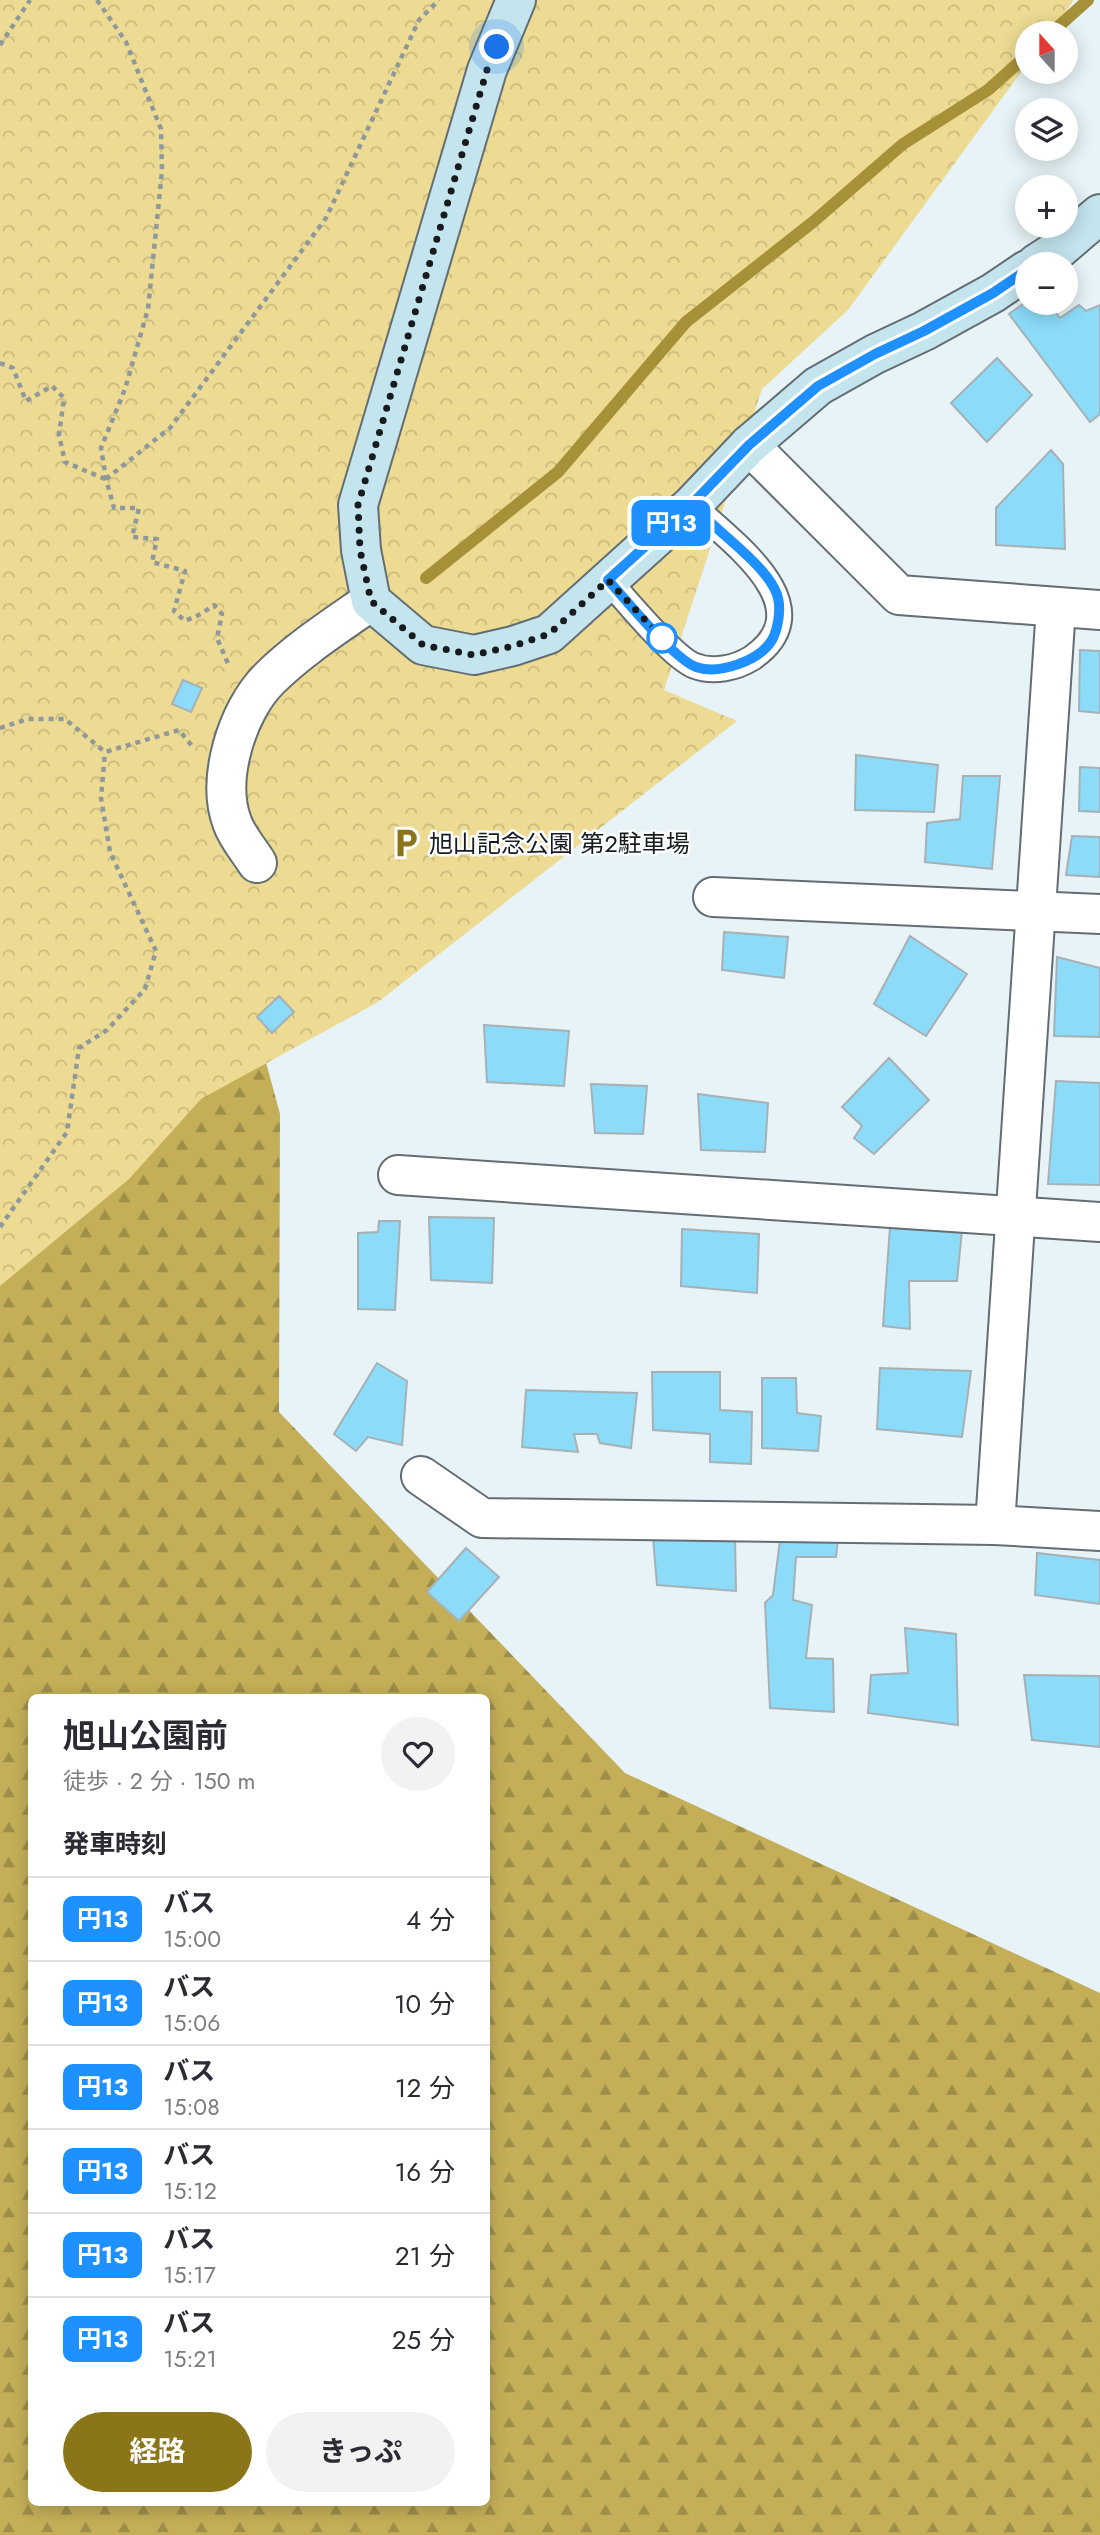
<!DOCTYPE html>
<html lang="ja">
<head>
<meta charset="utf-8">
<style>
	body { margin:0; font-family:Jost,"Noto Sans JP",sans-serif; background:#f2f2f3; color:#2b2b33; height:100vh; display:flex; flex-direction:column; font-size:26px; white-space:nowrap }
	* { box-sizing:border-box; margin:0 }
	p { font-size:23px; color:#7c7c81 }
	.icon { flex:none; width:38px; height:38px; fill:none; stroke:currentColor; stroke-width:2; stroke-linecap:round; stroke-linejoin:round }
	.map { position:relative; flex:1; overflow:hidden }
	.side { position:absolute; left:28px; top:1694px; width:462px; height:812px; display:flex; flex-direction:column; background:#fff; border-radius:10px; box-shadow:0 4px 18px #0003 }
	.side>* { flex:none }
	.badge { padding:0 14px; border-radius:10px; font-size:24px; line-height:46px }
	.needle { width:46px; rotate:339deg }
	.controls { position:absolute; left:1015px; top:21px; display:grid; gap:14px }
	.controls a { display:grid; place-items:center; width:63px; height:63px; border-radius:50%; background:#fff; box-shadow:0 4px 18px #0003; font-size:35px }
	.you { position:absolute; width:35px; height:35px; margin:-18px; border:5px solid #fff; border-radius:50%; background:#1a73e8; box-shadow:0 0 0 10px #1a73e833 }
	.map>.badge { position:absolute; translate:-50% -50%; box-shadow:0 0 0 4px #fff }
	h2 { padding:0 35px; font-size:26px; line-height:63px }
	.round { display:grid; place-items:center; flex:none; width:74px; height:74px; border-radius:37px; background:#f2f2f3 }
	.headline { display:flex; align-items:center; justify-content:space-between; height:119px; padding:0 35px }
	h1 { font-size:33px; font-weight:700; line-height:52px }
	.button { display:flex; gap:14px; margin-top:auto; padding:14px 35px }
	.button a { flex:1; height:80px; border-radius:42px; background:#8a7619; color:#fff; font-size:28px; font-weight:700; line-height:80px; text-align:center }
	.button a+a { background:#f2f2f3; color:#2b2b33 }
	ul { padding:0; list-style:none }
	li { display:flex; align-items:center; gap:21px; height:84px; padding:0 35px; border-top:2px solid #e1e1e2 }
	li div { flex:1 }
	li b { display:block; font-size:26px }
	li em { font-style:normal }
	li .badge { min-width:77px; font-weight:700; text-align:center }
	.map>svg:first-child { display:block }
</style>
</head>
<body>
<div class="map">
<svg width="1100" height="2535" viewBox="0 0 1100 2535">
	<defs>
		<pattern id="forest-firs" width="22" height="20" patternUnits="userSpaceOnUse" patternTransform="scale(1.75)"><rect width="22" height="20" fill="#c4af58"/><path d="M5 1l3.5 6h-7zM16 11l3.5 6h-7z" fill="#9e8e48"/></pattern>
		<pattern id="park-crowns" width="20" height="18" patternUnits="userSpaceOnUse" patternTransform="scale(1.75)"><rect width="20" height="18" fill="#eddb93"/><path d="M2 6a3 3 0 1 1 6 0M12 15a3 3 0 1 1 6 0" fill="none" stroke="#cabb7e"/></pattern>
	</defs>
	<rect width="100%" height="100%" fill="#e7f3f7"/>
	<path fill="url(#forest-firs)" fill-rule="evenodd" d="M0,522l170,186 110,406 -1,298 346,361 475,220v542h-1100zM32,1698h454v804h-454z"/>
	<polygon fill="url(#park-crowns)" points="0,0 1074,0 1050,33 1027,33 1027,64 848,310 762,389 664,690 737,721 378,1002 201,1099 129,1179 0,1286"/>
	<g fill="none" stroke-linecap="round" stroke-linejoin="round">
		<g stroke="#a69038" stroke-width="12">
			<polyline points="1051,33 1088,0"/>
			<polyline points="426,578 558,472 686,322 813,222 903,144 988,90 1027,55"/>
		</g>
	</g>
	<g fill="#8cdcf9" stroke="#a6b1b5" stroke-width="2">
		<polygon points="1027,301 1049,303 1060,318 1079,305 1086,311 1100,305 1100,414 1090,422 1009,314"/>
		<polygon points="997,358 1032,395 987,442 951,403"/>
		<polygon points="1051,450 1063,464 1065,549 996,545 996,508"/>
		<polygon points="1080,650 1100,651 1100,713 1079,711"/>
		<polygon points="183,680 202,688 191,712 172,704"/>
		<polygon points="856,755 938,765 934,812 855,810"/>
		<polygon points="1080,767 1100,768 1100,812 1079,811"/>
		<polygon points="963,776 1000,776 992,869 925,862 927,823 960,819"/>
		<polygon points="1072,836 1100,837 1100,877 1066,875"/>
		<polygon points="724,932 788,937 784,978 722,970"/>
		<polygon points="910,936 967,974 926,1036 874,1004"/>
		<polygon points="1057,957 1100,968 1100,1037 1054,1036"/>
		<polygon points="279,996 294,1012 272,1033 257,1017"/>
		<polygon points="484,1025 569,1031 564,1086 487,1082"/>
		<polygon points="889,1058 929,1100 874,1154 854,1138 862,1126 842,1107"/>
		<polygon points="1056,1081 1100,1083 1100,1185 1048,1184"/>
		<polygon points="591,1084 647,1086 643,1134 595,1133"/>
		<polygon points="698,1094 768,1103 765,1152 701,1150"/>
		<polygon points="429,1217 494,1218 492,1283 431,1280"/>
		<polygon points="379,1221 400,1221 395,1310 358,1309 358,1233 378,1232"/>
		<polygon points="890,1227 962,1230 957,1281 909,1281 910,1329 883,1326"/>
		<polygon points="682,1229 759,1234 757,1293 681,1286"/>
		<polygon points="377,1363 407,1381 402,1445 368,1437 356,1451 334,1434"/>
		<polygon points="880,1368 971,1371 962,1437 877,1429"/>
		<polygon points="652,1372 720,1372 720,1410 752,1412 751,1464 710,1462 710,1434 653,1430"/>
		<polygon points="762,1378 796,1378 797,1413 821,1416 818,1451 762,1448"/>
		<polygon points="526,1390 637,1393 631,1448 600,1443 597,1434 574,1434 578,1452 522,1447"/>
		<polygon points="839,1529 836,1557 796,1557 793,1600 812,1605 806,1658 833,1659 834,1712 770,1708 765,1603 773,1595 781,1532"/>
		<polygon points="653,1538 735,1538 736,1591 657,1585"/>
		<polygon points="466,1548 499,1577 459,1621 427,1592"/>
		<polygon points="1037,1553 1100,1560 1100,1604 1035,1595"/>
		<polygon points="905,1628 956,1634 958,1725 868,1713 871,1675 908,1673"/>
		<polygon points="1024,1675 1100,1676 1100,1747 1032,1740"/>
	</g>
	<g fill="none" stroke-linecap="round" stroke-linejoin="round">
		<g stroke="#646e72" stroke-width="28">
			<path id="lane" d="M608,580c18,20 65,78 87,86 18,7 41,2 57,-8 74,-51 -22,-117 -60,-153"/>
		</g>
		<g stroke="#646e72" stroke-width="42">
			<g id="street">
				<polyline points="749,445 899,595 1100,610"/>
				<path d="M257,863c-8,-13 -20,-26 -25,-41 -16,-43 5,-111 37,-143 30,-30 68,-54 102,-78"/>
				<polyline points="713,897 1100,914"/>
				<polyline points="398,1175 1100,1222"/>
				<polyline points="421,1476 482,1518 995,1525 1100,1531"/>
				<polyline points="995,1525 1056,607"/>
			</g>
		</g>
		<g stroke="#646e72" stroke-width="42">
			<g id="secondary">
				<polyline points="516,0 487,70 358,505 361,550 371,601 423,645 474,655 513,646 549,634 692,505 749,445 818,386 875,354 924,331 993,293 1027,270"/>
				<polyline points="1036,264 1059,249 1100,214"/>
			</g>
		</g>
		<g stroke="#8f989b" stroke-width="4.5" stroke-dasharray="5 5" stroke-linecap="butt">
			<polyline points="97,0 126,42 161,129 162,171 148,309 125,389 101,448 106,479 114,508 139,508 132,537 157,539 152,562 185,571 174,611 185,621 201,614 214,605 222,614 217,638 229,666"/>
			<polyline points="0,45 30,0"/>
			<polyline points="0,363 13,368 26,401 52,386 64,398 59,435 65,462 105,479"/>
			<polyline points="106,479 170,428 326,218 419,20 439,0"/>
			<polyline points="0,728 28,719 65,719 105,752 179,730 192,746"/>
			<polyline points="0,1227 67,1132 79,1048 107,1030 145,989 156,951 110,852 101,798 105,752"/>
		</g>
		<use href="#lane" stroke="#fff" stroke-width="24"/>
		<use href="#street" stroke="#fff" stroke-width="38"/>
		<use href="#secondary" stroke="#c4e4ee" stroke-width="38"/>
	</g>
	<g fill="none" stroke-linecap="round" stroke-linejoin="round">
		<g stroke="#fff" stroke-width="16">
			<path id="line" d="M710,522c19,18 62,50 68,76 3,12 0,31 -6,42 -13,21 -53,35 -76,27 -22,-8 -71,-68 -88,-87l83,-75 58,-60 69,-59 57,-32 49,-23 69,-38 34,-23"/>
		</g>
		<use href="#line" stroke="#1e90ff" stroke-width="10"/>
		<polyline stroke="#171b1d" stroke-width="7" stroke-dasharray="0 12.6" points="497,47 487,70 358,505 360,550 371,601 423,645 474,655 513,646 549,634 608,580 662,638"/>
	</g>
	<defs>
		<g id="parking-bare" transform="scale(2.415)"><path d="M-3.5-5.5H1a3.5 3.5 0 0 1 0 7H-1V5.5H-3.5ZM-1-3.4V-.6H.8a1.4 1.4 0 0 0 0-2.8Z" fill="#8a7619" stroke="#fcfeff" stroke-width="2.5" paint-order="stroke"/></g>
	</defs>
	<g fill-rule="evenodd">
		<use href="#parking-bare" x="406" y="843"/>
	</g>
	<circle fill="#fff" stroke="#1e90ff" stroke-width="3.5" cx="662" cy="638" r="14"/>
	<g text-anchor="middle" dominant-baseline="central" stroke-width="5" stroke-linejoin="round" paint-order="stroke">
		<g font-size="24" fill="#171b1d" stroke="#fcfeff" text-anchor="start">
			<text x="429" y="843">旭山記念公園 第2駐車場</text>
		</g>
	</g>
</svg>
<div class="controls">
<a><svg class="needle" viewBox="-14 -14 28 28"><path d="M0-13l5 13h-10z" fill="#e53935"/><path d="M0 13l5-13h-10z" fill="#7c7c81"/></svg></a>
<a><svg class="icon" aria-label="layers" viewBox="0 0 24 24"><path d="M12 4l9 5-9 5-9-5zM3 14l9 5 9-5"/></svg></a>
<a>+</a>
<a>−</a>
</div>
<div class="you" style="left:497px;top:47px"></div>
<b class="badge" style="left:671px;top:523px;background:#1e90ff;color:#fff">円13</b>
<section class="side">
<div class="headline"><div><h1>旭山公園前</h1><p>徒歩 · 2 分 · 150 m</p></div><a class="round"><svg class="icon" aria-label="heart" viewBox="0 0 24 24"><path d="M12 20l-8-8c-3-5 5-10 8-4 3-6 11-1 8 4z"/></svg></a></div>
<h2>発車時刻</h2>
<ul>
<li><span class="badge" style="background:#1e90ff;color:#fff">円13</span><div><b>バス</b><p>15:00</p></div><em>4 分</em></li>
<li><span class="badge" style="background:#1e90ff;color:#fff">円13</span><div><b>バス</b><p>15:06</p></div><em>10 分</em></li>
<li><span class="badge" style="background:#1e90ff;color:#fff">円13</span><div><b>バス</b><p>15:08</p></div><em>12 分</em></li>
<li><span class="badge" style="background:#1e90ff;color:#fff">円13</span><div><b>バス</b><p>15:12</p></div><em>16 分</em></li>
<li><span class="badge" style="background:#1e90ff;color:#fff">円13</span><div><b>バス</b><p>15:17</p></div><em>21 分</em></li>
<li><span class="badge" style="background:#1e90ff;color:#fff">円13</span><div><b>バス</b><p>15:21</p></div><em>25 分</em></li>
</ul>
<div class="button"><a>経路</a><a>きっぷ</a></div>
</section>
</div>
</body>
</html>
